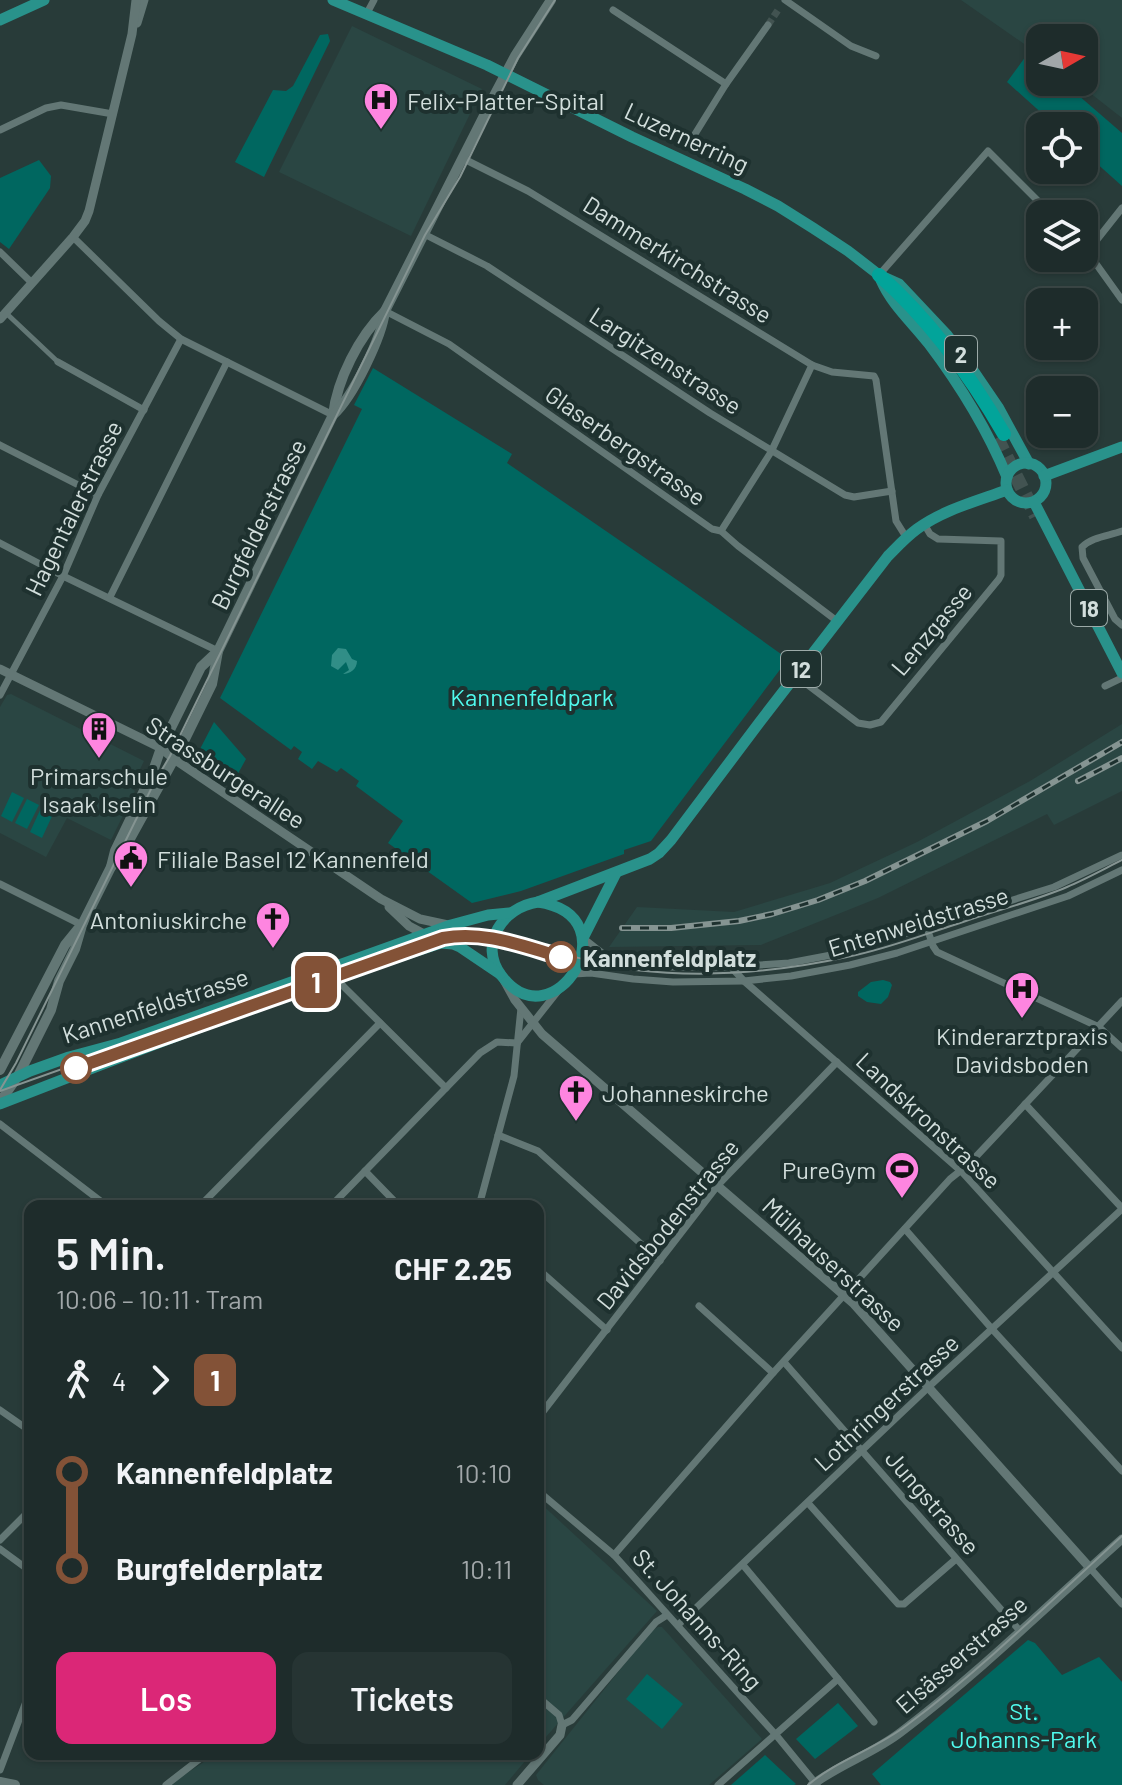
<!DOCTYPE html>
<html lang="de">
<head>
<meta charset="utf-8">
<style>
	body { margin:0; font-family:Barlow,sans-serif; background:#263433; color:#f1f3f6; height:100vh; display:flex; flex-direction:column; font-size:30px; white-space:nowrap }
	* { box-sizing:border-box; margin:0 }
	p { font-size:26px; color:#a1a7a9 }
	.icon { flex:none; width:44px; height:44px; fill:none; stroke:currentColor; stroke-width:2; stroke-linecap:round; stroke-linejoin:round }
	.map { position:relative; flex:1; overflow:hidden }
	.drawer { position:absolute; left:24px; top:1200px; width:520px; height:560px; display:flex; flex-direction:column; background:#1e2c2b; border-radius:16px; box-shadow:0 2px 6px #0004,0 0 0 2px #3c4847 }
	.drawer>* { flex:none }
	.badge { padding:0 16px; border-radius:12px; font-size:28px; line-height:52px }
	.needle { width:52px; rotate:81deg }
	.fabs { position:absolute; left:1026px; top:24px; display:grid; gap:16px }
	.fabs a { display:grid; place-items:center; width:72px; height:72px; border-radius:16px; background:#1e2c2b; box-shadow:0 2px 6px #0004,0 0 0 2px #3c4847; font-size:40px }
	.map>.badge { position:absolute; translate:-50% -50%; box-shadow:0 0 0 4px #fff }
	.legs { display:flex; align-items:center; gap:12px; height:88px; padding:0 32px; font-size:26px }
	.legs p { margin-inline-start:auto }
	.overview { display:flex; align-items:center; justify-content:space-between; height:136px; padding:0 32px }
	h1 { font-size:44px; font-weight:600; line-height:60px }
	.primary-button { display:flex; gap:16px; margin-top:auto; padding:16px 32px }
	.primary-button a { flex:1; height:92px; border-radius:16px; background:#db2777; color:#fff; font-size:32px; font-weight:600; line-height:92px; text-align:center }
	.primary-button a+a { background:#263433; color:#f1f3f6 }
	ul { padding:0 32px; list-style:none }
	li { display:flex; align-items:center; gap:28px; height:96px; font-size:30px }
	li i { display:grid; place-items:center; width:12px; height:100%; margin:0 10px; background:currentColor }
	li i::after { content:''; width:20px; height:20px; margin:-10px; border:6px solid; border-radius:50%; background:#1e2c2b }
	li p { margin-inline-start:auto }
	li:first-child i { background:linear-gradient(#0000 50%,currentColor 0) }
	li:last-child i { background:linear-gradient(currentColor 50%,#0000 0) }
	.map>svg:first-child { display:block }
</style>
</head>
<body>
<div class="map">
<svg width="1122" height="1785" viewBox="0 0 1122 1785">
	<rect width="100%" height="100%" fill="#283b39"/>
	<g fill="#2a4643">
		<polygon points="961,0 1122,0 1122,118 1076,82 1084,82 1084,38 1040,38 1040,55"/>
		<polygon points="352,26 482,89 411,236 279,172"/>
		<polygon points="11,694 144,761 131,788 135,791 111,840 67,818 46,857 0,833 0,707 7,695"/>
		<polygon points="1122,724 1122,791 1054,825 1047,814 878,898 761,945 609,947 637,907 734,912 830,883 917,842 1030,781"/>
		<polygon points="538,1501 657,1611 538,1746"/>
		<polygon points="658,1627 662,1627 762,1739 709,1785 544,1785 538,1780 536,1775 650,1632"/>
		<polygon points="216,1754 531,1754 505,1785 169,1785"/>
	</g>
	<g fill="#006760">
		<polygon points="328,34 330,41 264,177 235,162 273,90 286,91 293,86 320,35"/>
		<polygon points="1026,56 1040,65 1040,82 1063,82 1122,133 1122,186 1084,152 1084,126 1056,126 1007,82"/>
		<polygon points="39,160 51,176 50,188 9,249 0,242 0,178"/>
		<polygon points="373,368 512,454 507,463 683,584 788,659 651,841 624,850 624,854 521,891 472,903 388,843 403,821 356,786 359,781 341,768 337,772 318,761 312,769 298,759 302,752 294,746 291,750 220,698 362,409 354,405"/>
		<polygon points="214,722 246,759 235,779 200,756 199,751"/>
		<polygon points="12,792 24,798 12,822 1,816"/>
		<polygon points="27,799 39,805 27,829 15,823"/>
		<polygon points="41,808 53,814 42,838 30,832"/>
		<polygon points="883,980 890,982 892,985 888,997 881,1004 867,1002 858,996 858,992 871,982"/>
		<polygon points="1028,1640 1035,1643 1062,1675 1099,1657 1122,1682 1122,1785 881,1785 872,1774"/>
		<polygon points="647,1674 683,1704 662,1729 626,1699"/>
		<polygon points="838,1703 858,1726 815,1759 796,1739"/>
		<polygon points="765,1755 796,1784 794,1785 731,1785"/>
	</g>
	<path fill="#318e87" d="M338,648l8,1 6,10 5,2c0,8 -7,13 -14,13l6,-4 -3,-8 -8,8 -7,-4 1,-11z"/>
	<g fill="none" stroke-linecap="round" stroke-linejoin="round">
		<polyline stroke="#425351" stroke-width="7" stroke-dasharray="7 3.5" stroke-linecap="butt" points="768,25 778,10"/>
		<polyline stroke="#425351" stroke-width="14" stroke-dasharray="14 7" stroke-linecap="butt" points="997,438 1036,516"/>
		<polyline stroke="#637775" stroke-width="5" points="6,313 58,362"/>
		<g stroke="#637775" stroke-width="7">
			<polyline points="785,0 851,46 876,56"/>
			<polyline points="613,10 726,84"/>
			<polyline points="366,15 374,0"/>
			<polyline points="0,130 46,108 61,105 113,114"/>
			<polyline points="695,134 726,84 768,25"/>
			<polyline points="462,158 528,191 812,365 832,372 874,376 876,380 896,521 906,537"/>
			<polyline points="424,234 487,266 710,413 845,495 854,497 892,491"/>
			<polyline points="73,237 159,321 181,339 333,415"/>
			<polyline points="1084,247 1122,300"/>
			<polyline points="1088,251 1122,208"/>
			<polyline points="0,252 32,283"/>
			<polyline points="879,275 988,151 1051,214"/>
			<polyline points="385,311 449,344 712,529 721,531 738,546 837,621"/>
			<polyline points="58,362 144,410"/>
			<polyline points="0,445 98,495"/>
			<polyline points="721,531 771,452 812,365"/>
			<path d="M1122,531c-14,5 -30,6 -40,16l1,11 32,61 7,6"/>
			<polyline points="0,543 63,576 218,651"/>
			<polyline points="110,597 227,362"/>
			<polyline points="796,676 858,723 870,725 881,722 999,579 1001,575 1001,541 938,539 930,534 924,524"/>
			<polyline points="1105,686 1122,678"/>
			<polyline points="0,695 63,576 98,495 181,339"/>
			<polyline points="0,884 82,925"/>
			<polyline points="927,928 933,946 937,952 1099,1027 1122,1048"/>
			<polyline points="583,938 606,956 635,964 671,967 731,967 789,963 847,952 1054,887 1122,855"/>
			<polyline points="731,967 744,981 961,1171 1122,1348"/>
			<polyline points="574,974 591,973 633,979 673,982 744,981 791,976 850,965 897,953 1068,896 1122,870"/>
			<polyline points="335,976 344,987 446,1088"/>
			<polyline points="517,1043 558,991"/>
			<polyline points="1025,1104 1122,1208"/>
			<polyline points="0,1124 107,1206"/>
			<polyline points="498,1135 538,1151 660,1261"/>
			<polyline points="365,1171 399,1206"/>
			<polyline points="200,1206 380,1023"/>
			<polyline points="331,1206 480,1053 497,1042 517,1043"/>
			<polyline points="479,1206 514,1076 521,1008"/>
			<polyline points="905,1229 992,1329 1122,1471"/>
			<polyline points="538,1269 607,1330"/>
			<polyline points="699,1306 773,1373"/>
			<polyline points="784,1362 1020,1631"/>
			<polyline points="0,1410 30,1431"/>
			<polyline points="538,1418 718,1185 837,1062"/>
			<polyline points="538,1491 614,1555 776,1735 817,1785"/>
			<polyline points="808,1503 898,1604 904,1604 956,1559"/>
			<polyline points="0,1540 30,1510"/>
			<polyline points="0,1549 30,1571"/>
			<polyline points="614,1555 773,1373 950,1179 969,1164 1122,1001"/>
			<polyline points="743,1565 874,1722"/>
			<polyline points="1090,1568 1122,1604"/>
			<polyline points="678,1625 934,1382 1122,1209"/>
			<polyline points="538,1697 559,1715 562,1725 572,1720 656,1622 667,1615"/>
			<polyline points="0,1770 30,1691"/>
			<polyline points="166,1785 206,1754"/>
			<polyline points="718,1785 838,1679"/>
		</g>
		<g stroke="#637775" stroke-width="9">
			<polyline points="137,23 144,0"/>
			<polyline points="0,319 73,237 85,221 89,211 132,34 136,0"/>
			<polyline points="0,669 161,748 174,759 381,899 420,919 448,925"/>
			<polyline points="389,907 409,926 441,943"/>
			<polyline points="504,980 515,1000 542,1034 853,1303 1090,1568"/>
			<polyline points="517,1785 560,1735 562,1725"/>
			<path d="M812,1785c28,-21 62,-32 89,-53 78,-59 148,-128 221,-193"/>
		</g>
		<g stroke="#637775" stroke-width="10">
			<path d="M333,415c4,-35 26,-79 52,-104"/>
			<path d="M111,867l10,-12 63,-114 28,-57 6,-33 115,-236c20,-18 49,-78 52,-104l111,-219 19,-36 36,-56"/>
			<polyline points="0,1070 65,945 78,929"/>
			<polyline points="0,1102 18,1076 51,1010 59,981 75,949 82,925 111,867 115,851 152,774 161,748 201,667 218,651"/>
			<polyline points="0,1782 15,1785"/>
		</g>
		<g stroke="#29928b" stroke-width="11">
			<polyline points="333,0 487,65 632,137 745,189 778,206 813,228 848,251 879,275 899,284 947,335 968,363 998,407 1029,464"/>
			<polyline points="0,20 44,0"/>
			<path d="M881,280c11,25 31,42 48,64 31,41 58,85 78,133"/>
			<circle cx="1026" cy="483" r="20"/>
			<polyline points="1044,476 1122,447"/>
			<polyline points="1034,502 1122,673"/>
			<path d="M538,902l112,-43 9,-6 12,-13 88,-117 129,-167c9,-9 18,-19 29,-27 26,-19 60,-28 90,-39"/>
			<path d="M538,902c96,14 15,144 -37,73 -23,-31 2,-68 37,-73z"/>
			<polyline points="583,938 616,873"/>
			<polyline points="0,1085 30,1071 69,1057 121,1043 451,925 488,915 509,913"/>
			<path d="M0,1104c146,-57 292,-113 441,-161l12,1 7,3 40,27"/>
		</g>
		<path stroke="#02a49a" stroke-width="14" d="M879,275c51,45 91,100 125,159"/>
		<g stroke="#859492" stroke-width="2">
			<polyline points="0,1090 16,1063 154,783 170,756 425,235 460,177 518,58 555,0"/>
			<path d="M0,1091l445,-158c30,-5 56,3 84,11 35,10 70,21 106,26 70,8 143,2 212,-13 40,-8 78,-23 116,-35 35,-12 71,-21 104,-35 19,-8 37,-18 55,-27"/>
			<path d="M808,1785c29,-25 68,-36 99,-60 76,-57 145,-125 215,-189"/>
		</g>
		<g stroke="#859492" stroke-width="6">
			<g id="rail">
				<polyline points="1078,781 1122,758"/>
				<polyline points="622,928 671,928 739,921 772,914 818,900 865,881 987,821 1122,742"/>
			</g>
		</g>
		<use href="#rail" stroke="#1e312f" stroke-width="3" stroke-dasharray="9" stroke-linecap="butt"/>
	</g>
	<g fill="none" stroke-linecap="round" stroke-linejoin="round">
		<g stroke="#fff" stroke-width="18">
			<path id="line-1" d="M76,1068l367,-130c40,-8 79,8 118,19"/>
		</g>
		<use href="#line-1" stroke="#835237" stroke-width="12"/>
	</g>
	<defs>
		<g id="hospital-pin" transform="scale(1.8)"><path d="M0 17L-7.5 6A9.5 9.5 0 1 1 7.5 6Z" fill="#fe85e0" stroke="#1e312f"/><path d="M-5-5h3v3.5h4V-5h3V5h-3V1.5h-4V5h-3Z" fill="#111"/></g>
		<g id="building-pin" transform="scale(1.8)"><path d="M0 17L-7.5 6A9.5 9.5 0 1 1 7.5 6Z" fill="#fe85e0" stroke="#1e312f"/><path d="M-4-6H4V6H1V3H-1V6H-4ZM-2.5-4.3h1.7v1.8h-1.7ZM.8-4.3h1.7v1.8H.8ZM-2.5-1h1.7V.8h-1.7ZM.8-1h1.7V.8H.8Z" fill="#111"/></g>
		<g id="civic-pin" transform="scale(1.8)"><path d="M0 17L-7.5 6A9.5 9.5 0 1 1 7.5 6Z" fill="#fe85e0" stroke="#1e312f"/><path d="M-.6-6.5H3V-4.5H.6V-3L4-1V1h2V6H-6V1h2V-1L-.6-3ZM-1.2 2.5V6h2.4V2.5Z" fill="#111"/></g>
		<g id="church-pin" transform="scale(1.8)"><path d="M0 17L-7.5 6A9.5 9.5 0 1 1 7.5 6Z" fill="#fe85e0" stroke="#1e312f"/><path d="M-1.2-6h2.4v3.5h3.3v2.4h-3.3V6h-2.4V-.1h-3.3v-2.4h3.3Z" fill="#111"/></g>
		<g id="stadium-pin" transform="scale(1.8)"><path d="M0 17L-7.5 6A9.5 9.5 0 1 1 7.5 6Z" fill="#fe85e0" stroke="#1e312f"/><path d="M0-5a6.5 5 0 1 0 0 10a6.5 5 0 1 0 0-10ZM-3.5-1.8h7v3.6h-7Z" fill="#111"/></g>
	</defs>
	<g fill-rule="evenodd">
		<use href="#hospital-pin" x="381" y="100"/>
		<use href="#building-pin" x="99" y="729"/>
		<use href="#civic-pin" x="131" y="858"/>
		<use href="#church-pin" x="273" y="919"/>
		<use href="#hospital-pin" x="1022" y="989"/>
		<use href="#church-pin" x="576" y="1092"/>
		<use href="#stadium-pin" x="902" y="1169"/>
	</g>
	<g fill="#fff" stroke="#835237" stroke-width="4">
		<circle cx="561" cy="957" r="14"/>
		<circle cx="76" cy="1068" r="14"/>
	</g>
	<g text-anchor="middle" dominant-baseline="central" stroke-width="8" stroke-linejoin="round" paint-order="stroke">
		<g fill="#1e312f" stroke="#9caaa8" stroke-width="2">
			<rect x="945" y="336" width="32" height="36" rx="6"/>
			<rect x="1071" y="590" width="36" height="36" rx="6"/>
			<rect x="781" y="651" width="40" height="36" rx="6"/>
		</g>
		<g font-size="22" font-weight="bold" fill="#d2dedc">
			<text x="961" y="354">2</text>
			<text x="1089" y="608">18</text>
			<text x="801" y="669">12</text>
		</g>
		<g font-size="24" fill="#d2dedc" stroke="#1e312f" text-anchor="start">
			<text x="407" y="100">Felix-Platter-Spital</text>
			<text x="99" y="775" text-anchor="middle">Primarschule<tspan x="99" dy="28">Isaak Iselin</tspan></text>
			<text x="157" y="858">Filiale Basel 12 Kannenfeld</text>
			<text x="247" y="919" text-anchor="end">Antoniuskirche</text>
			<text x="1022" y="1035" text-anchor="middle">Kinderarztpraxis<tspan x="1022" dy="28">Davidsboden</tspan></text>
			<text x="602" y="1092">Johanneskirche</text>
			<text x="876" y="1169" text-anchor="end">PureGym</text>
		</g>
		<g font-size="24" fill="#d2dedc" stroke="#1e312f">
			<text transform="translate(687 137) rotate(25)">Luzernerring</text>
			<text transform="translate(678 259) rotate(32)">Dammerkirchstrasse</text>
			<text transform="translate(666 360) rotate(33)">Largitzenstrasse</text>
			<text transform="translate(626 445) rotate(35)">Glaserbergstrasse</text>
			<text transform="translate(73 508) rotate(-64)">Hagentalerstrasse</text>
			<text transform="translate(258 524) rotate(-64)">Burgfelderstrasse</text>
			<text transform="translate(931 629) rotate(-50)">Lenzgasse</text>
			<text transform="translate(226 772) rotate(33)">Strassburgerallee</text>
			<text transform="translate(918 921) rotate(-17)">Entenweidstrasse</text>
			<text transform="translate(155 1005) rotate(-18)">Kannenfeldstrasse</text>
			<text transform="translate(929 1120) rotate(43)">Landskronstrasse</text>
			<text transform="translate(667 1224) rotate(-51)">Davidsbodenstrasse</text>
			<text transform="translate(834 1264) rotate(43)">Mülhauserstrasse</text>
			<text transform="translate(886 1402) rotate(-43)">Lothringerstrasse</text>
			<text transform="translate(933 1502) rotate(49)">Jungstrasse</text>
			<text transform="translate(698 1619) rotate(48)">St. Johanns-Ring</text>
			<text transform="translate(961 1654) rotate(-41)">Elsässerstrasse</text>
		</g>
		<g font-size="24" fill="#4ffaed" stroke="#1e312f">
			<text x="532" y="696">Kannenfeldpark</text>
			<text x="1024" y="1710">St.<tspan x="1024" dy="28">Johanns-Park</tspan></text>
		</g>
		<g font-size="24" font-weight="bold" fill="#d2dedc" stroke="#1e312f" text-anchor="start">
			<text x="583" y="957">Kannenfeldplatz</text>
		</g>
	</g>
</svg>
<div class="fabs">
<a><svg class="needle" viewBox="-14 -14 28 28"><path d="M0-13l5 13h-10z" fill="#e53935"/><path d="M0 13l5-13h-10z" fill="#a1a7a9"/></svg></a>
<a><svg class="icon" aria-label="locate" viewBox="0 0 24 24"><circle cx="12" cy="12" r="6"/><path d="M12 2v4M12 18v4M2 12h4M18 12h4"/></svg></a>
<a><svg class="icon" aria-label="layers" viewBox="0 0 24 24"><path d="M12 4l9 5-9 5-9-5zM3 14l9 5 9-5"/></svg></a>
<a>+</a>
<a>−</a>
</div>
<b class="badge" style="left:316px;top:982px;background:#835237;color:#fff">1</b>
<section class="drawer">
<div class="overview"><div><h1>5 Min.</h1><p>10:06 – 10:11 · Tram</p></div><b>CHF 2.25</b></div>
<div class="legs"><svg class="icon" aria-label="walk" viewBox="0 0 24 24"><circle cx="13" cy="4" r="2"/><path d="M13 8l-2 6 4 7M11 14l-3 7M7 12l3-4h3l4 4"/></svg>4<svg class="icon" aria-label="forward" viewBox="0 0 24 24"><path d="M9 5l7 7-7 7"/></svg><b class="badge" style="background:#835237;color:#fff">1</b></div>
<ul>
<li><i style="color:#835237"></i><b>Kannenfeldplatz</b><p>10:10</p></li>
<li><i style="color:#835237"></i><b>Burgfelderplatz</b><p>10:11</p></li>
</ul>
<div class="primary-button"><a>Los</a><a>Tickets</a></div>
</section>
</div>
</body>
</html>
